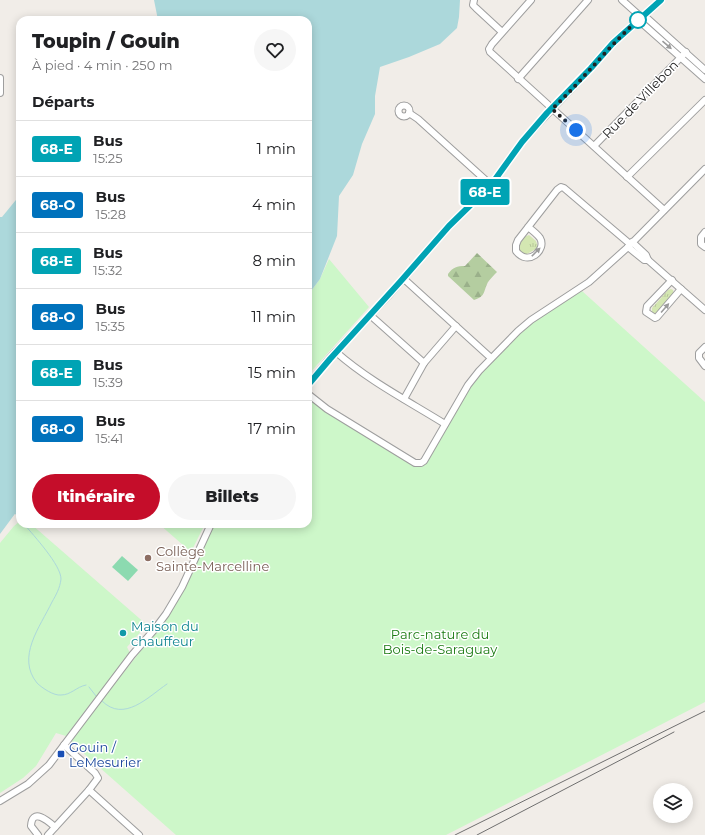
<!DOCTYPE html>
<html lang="fr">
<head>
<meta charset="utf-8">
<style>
	body { margin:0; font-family:Montserrat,sans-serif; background:#f6f6f6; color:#202124; height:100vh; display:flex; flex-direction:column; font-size:15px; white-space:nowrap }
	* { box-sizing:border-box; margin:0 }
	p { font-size:13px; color:#757577 }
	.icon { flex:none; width:22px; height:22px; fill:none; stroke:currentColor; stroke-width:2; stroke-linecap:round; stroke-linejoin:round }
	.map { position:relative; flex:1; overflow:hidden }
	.details { position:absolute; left:16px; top:16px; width:296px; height:512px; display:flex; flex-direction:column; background:#fff; border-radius:12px; box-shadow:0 2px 10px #0003 }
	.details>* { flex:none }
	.badge { padding:0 8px; border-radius:3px; font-size:14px; line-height:26px }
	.buttons { position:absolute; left:653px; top:783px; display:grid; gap:8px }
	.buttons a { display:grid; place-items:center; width:40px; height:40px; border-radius:50%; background:#fff; box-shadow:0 2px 10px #0003; font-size:20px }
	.you { position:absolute; width:20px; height:20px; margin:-10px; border:3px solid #fff; border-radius:50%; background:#1a73e8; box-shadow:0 0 0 6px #1a73e833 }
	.map>.badge { position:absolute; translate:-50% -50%; box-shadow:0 0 0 2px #fff }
	h2 { padding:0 16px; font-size:15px; line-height:36px }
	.round { display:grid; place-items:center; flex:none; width:42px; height:42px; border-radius:21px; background:#f6f6f6 }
	.head { display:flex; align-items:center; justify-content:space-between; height:68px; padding:0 16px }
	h1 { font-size:19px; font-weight:800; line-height:30px }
	.cta { display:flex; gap:8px; margin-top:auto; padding:8px 16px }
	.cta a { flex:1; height:46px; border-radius:24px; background:#c50d2a; color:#fff; font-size:16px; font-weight:800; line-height:46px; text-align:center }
	.cta a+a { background:#f6f6f6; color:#202124 }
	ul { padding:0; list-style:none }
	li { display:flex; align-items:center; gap:12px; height:56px; padding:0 16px; border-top:1px solid #e0e0e0 }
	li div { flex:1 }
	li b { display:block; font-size:15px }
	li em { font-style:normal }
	li .badge { min-width:44px; font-weight:700; text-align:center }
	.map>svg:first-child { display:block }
</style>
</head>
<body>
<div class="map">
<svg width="705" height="835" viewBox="0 0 705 835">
	<defs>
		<pattern id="grass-tufts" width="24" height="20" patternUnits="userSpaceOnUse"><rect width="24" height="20" fill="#d4e7b2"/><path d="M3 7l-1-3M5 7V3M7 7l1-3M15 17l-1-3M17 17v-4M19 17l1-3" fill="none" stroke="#b6c699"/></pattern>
		<pattern id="forest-firs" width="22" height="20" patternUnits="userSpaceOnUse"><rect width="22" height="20" fill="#b4cda0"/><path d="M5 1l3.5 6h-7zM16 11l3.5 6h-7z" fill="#9ab08a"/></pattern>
	</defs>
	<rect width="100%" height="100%" fill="#f1ede8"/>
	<g fill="url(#grass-tufts)">
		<path d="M529,235l7,6 2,6 -2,2 -11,6 -6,-4c-1,-6 3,-14 10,-16z"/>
		<polygon points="671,289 673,290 674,294 657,313 652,313 652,308 668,290"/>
	</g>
	<path fill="url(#forest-firs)" d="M477,253l20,19c-3,3 -6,6 -9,10 -5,10 -2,14 -14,18l-26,-24v-2c5,-7 9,-8 17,-8z"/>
	<g fill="#cdf7c9">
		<polygon points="329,259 369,307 308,375 308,295 320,279"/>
		<polygon points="582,291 705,402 705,702 446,835 176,835 73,744 72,740 105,696 162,624 214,524 308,524 308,399 414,465 422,466 474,379 509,341 537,317"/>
		<polygon points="20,521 20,524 31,524 147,625 127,647 130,653 66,736 56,733 36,766 23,778 0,793 0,543 14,526"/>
		<polygon points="159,524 205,524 191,552"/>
	</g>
	<polygon fill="#8cdab0" points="122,556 138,570 128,581 112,567"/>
	<g fill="#acd8db">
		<polygon points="154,0 460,0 459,17 457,28 440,44 409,57 380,67 375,96 375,114 362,144 353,175 339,196 337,236 320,279 308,295 308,20 158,20"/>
		<polygon points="20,195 20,507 0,534 0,217 2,217"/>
	</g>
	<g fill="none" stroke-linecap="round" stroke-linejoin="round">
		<g stroke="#acd8db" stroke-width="1">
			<polyline points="15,513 20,519"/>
			<path d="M24,524c10,12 37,41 37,55 -1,9 -5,16 -9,23 -12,25 -36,55 -15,81 5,5 17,13 24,12 10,0 15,-8 25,-10"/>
			<polyline points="89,687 96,696"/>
			<path d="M102,701c22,22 46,-4 65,-17"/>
		</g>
		<g stroke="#9e9e9e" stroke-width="8">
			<g id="minor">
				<polyline points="474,0 473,5 476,8 502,32"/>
				<polyline points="531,0 492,44 489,49 490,52 664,210"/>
				<polyline points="622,0 641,17 644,25 705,79"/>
				<polyline points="641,17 648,19 705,70"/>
				<polyline points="0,78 0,93"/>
				<polyline points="518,79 588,0"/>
				<circle cx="404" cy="111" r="5.5"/>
				<polyline points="409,113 418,119 491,185"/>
				<polyline points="594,146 686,52"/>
				<polyline points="627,177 705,100"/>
				<path d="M528,227c4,3 9,7 12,11 7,12 -12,29 -24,13v-6l2,-5 39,-50 4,-3 3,1 66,56"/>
				<polyline points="705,232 701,237 701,244 705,247"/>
				<polyline points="632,242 646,255 648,260 705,310"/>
				<polyline points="628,247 644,260 648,260"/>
				<polyline points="404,279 491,358"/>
				<polyline points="672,280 647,306 646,312 655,318 657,317 681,289"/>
				<polyline points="370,315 424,363"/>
				<polyline points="705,347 699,353 699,358 705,366"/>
				<path d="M336,352c33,29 72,49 109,72"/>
				<polyline points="308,385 329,359 388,296 449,226 491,185 522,142 538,124 591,68 613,43 661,0"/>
				<polyline points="308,394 327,409 415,463 421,463 424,461 468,385 479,371 518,331 531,320 589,282 628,247 705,169"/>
				<polyline points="404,399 424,363 456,326"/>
				<polyline points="89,790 139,835"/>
				<polyline points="0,801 28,784 49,765 132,655 154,630 166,614 182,587 211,524"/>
				<path d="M38,835l-7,-9c1,-19 17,-5 24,1"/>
				<polyline points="48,835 89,790 98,778 95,773 64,745"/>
			</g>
		</g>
		<use href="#minor" stroke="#fff" stroke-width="6"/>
		<g stroke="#6f6f6f" stroke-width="1">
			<polyline points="455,835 705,711"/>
			<polyline points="477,835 674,732"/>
		</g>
	</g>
	<defs><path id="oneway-solid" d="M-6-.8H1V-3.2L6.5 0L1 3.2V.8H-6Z"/></defs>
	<g fill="#9b9b9b">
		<use href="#oneway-solid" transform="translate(667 45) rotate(41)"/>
		<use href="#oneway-solid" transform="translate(536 252) rotate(-45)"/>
		<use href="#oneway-solid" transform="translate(665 308) rotate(-49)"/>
	</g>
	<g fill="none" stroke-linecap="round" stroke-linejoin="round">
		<g stroke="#fff" stroke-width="9">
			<polyline id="line" points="308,385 330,359 400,282 449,226 491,185 522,142 547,113 591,68 613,43 661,0"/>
		</g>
		<use href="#line" stroke="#00a3b4" stroke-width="6"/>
		<path stroke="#212121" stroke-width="4" stroke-dasharray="0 7.2" d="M576,130l-24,-21c30,-28 55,-61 86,-89"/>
	</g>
	<circle fill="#fff" stroke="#00a3b4" stroke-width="2" cx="638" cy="20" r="8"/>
	<circle fill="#8d6e63" stroke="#fff" stroke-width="1.5" cx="148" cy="558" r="4"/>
	<circle fill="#0f9aa8" stroke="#fff" stroke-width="1.5" cx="123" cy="633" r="4"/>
	<rect fill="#1a4fb4" stroke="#fff" stroke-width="1.5" x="57" y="750" width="8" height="8" rx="2"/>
	<g text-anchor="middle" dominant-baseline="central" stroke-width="3" stroke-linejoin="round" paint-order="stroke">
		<g font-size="13" fill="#212121" stroke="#fff">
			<text transform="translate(640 99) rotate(-46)">Rue de Villebon</text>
		</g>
		<g font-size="13" fill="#785e54" stroke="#fff" text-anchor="start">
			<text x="156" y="551">Collège<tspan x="156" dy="15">Sainte-Marcelline</tspan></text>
		</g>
		<g font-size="13" fill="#0d838f" stroke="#fff" text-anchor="start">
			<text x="131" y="626">Maison du<tspan x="131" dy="15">chauffeur</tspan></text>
		</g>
		<g font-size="13" fill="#1b7b13" stroke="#fff">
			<text x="440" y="634">Parc-nature du<tspan x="440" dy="15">Bois-de-Saraguay</tspan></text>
		</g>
		<g font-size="13" fill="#164399" stroke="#fff" text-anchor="start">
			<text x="69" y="747">Gouin /<tspan x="69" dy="15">LeMesurier</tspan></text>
		</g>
	</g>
</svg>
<div class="buttons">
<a><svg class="icon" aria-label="layers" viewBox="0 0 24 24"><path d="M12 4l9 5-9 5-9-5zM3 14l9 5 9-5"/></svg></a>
</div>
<div class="you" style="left:576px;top:130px"></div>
<b class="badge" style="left:485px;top:192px;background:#00a3b4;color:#fff">68-E</b>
<section class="details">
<div class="head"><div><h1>Toupin / Gouin</h1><p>À pied · 4 min · 250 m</p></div><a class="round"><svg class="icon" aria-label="heart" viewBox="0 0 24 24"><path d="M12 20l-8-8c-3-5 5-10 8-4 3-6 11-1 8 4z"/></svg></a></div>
<h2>Départs</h2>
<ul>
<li><span class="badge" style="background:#00a3b4;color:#fff">68-E</span><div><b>Bus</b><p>15:25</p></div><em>1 min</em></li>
<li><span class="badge" style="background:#0072bc;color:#fff">68-O</span><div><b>Bus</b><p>15:28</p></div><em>4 min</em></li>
<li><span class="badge" style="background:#00a3b4;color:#fff">68-E</span><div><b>Bus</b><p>15:32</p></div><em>8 min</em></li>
<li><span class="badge" style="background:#0072bc;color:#fff">68-O</span><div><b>Bus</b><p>15:35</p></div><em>11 min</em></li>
<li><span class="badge" style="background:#00a3b4;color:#fff">68-E</span><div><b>Bus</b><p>15:39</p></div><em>15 min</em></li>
<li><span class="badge" style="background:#0072bc;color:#fff">68-O</span><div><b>Bus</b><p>15:41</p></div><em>17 min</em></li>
</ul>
<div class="cta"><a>Itinéraire</a><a>Billets</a></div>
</section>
</div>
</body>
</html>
